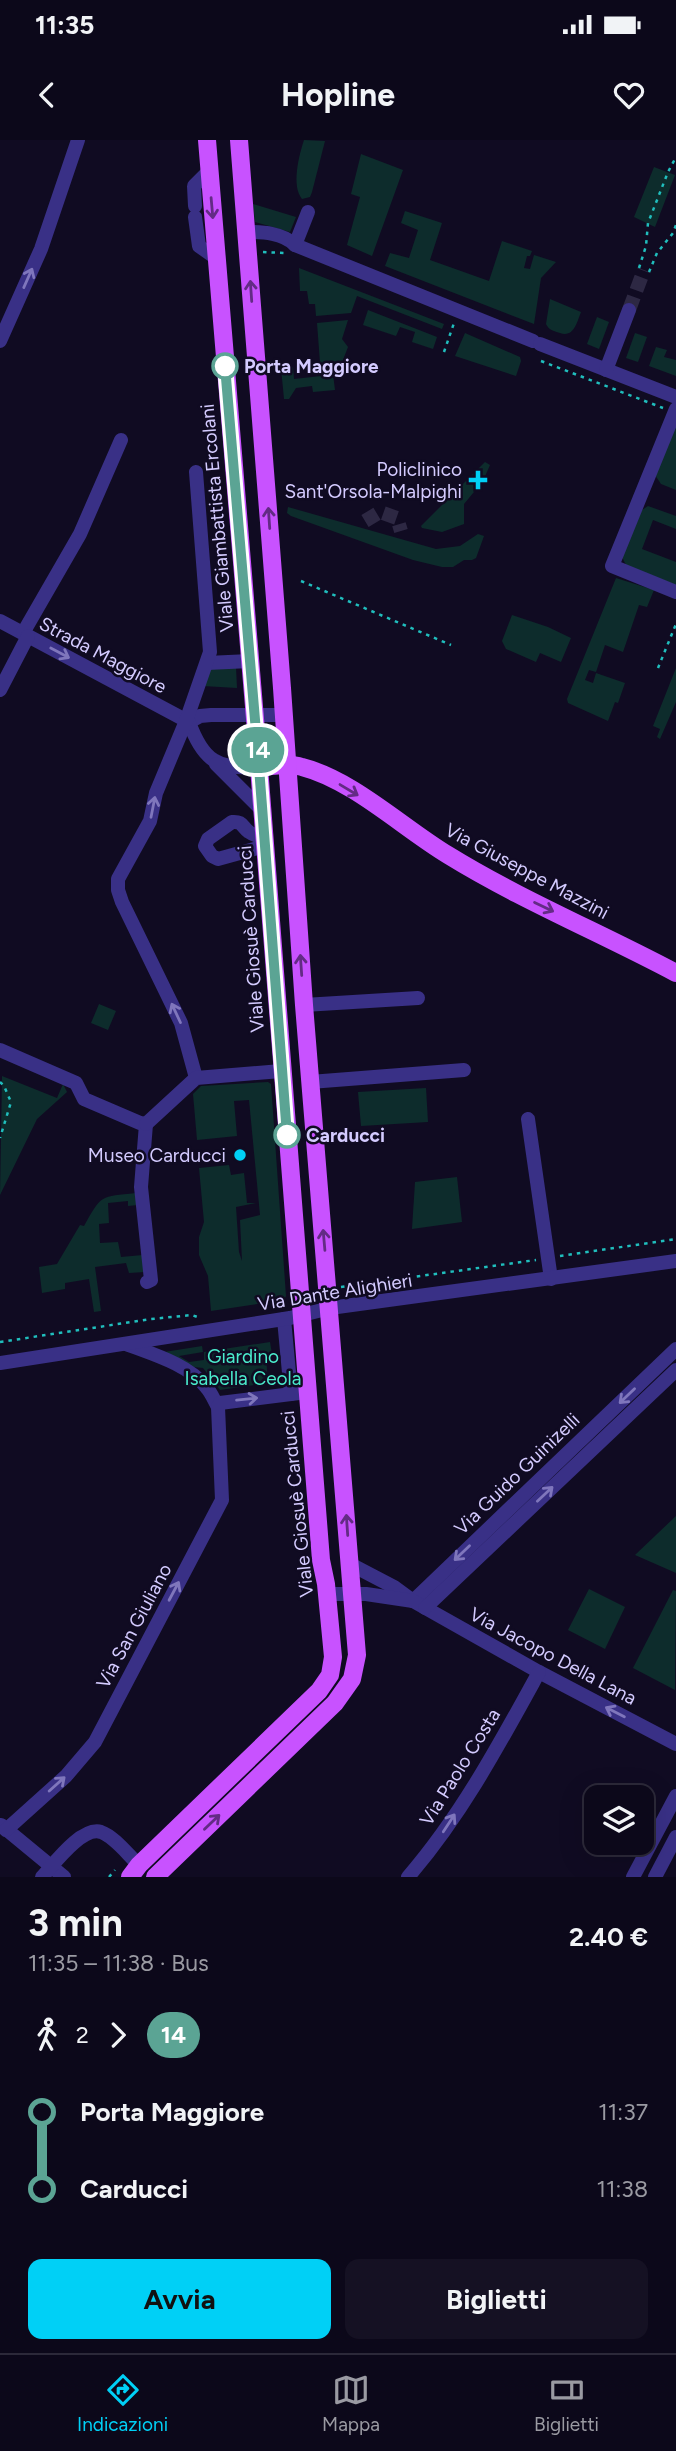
<!DOCTYPE html>
<html lang="it">
<head>
<meta charset="utf-8">
<style>
	body { margin:0; font-family:Figtree,sans-serif; background:#151123; color:#f1f3f6; height:100vh; display:flex; flex-direction:column; font-size:26px; white-space:nowrap }
	* { box-sizing:border-box; margin:0 }
	p { font-size:23px; color:#9a9aa2 }
	.icon { flex:none; width:38px; height:38px; fill:none; stroke:currentColor; stroke-width:2; stroke-linecap:round; stroke-linejoin:round }
	.map { position:relative; height:1737px; overflow:hidden }
	.details { display:flex; flex-direction:column; background:#0c081a; flex:1 }
	.details>* { flex:none }
	.badge { padding:0 14px; border-radius:23px; font-size:24px; line-height:46px }
	.controls { position:absolute; left:584px; top:1645px; display:grid; gap:14px }
	.controls a { display:grid; place-items:center; width:70px; height:70px; border-radius:14px; background:#0c081a; box-shadow:0 7px 28px #0002,0 0 0 2px #2c2939; font-size:35px }
	.map>.badge { position:absolute; translate:-50% -50%; box-shadow:0 0 0 4px #fff }
	.legs { display:flex; align-items:center; gap:10px; height:77px; padding:0 28px; font-size:23px }
	.legs p { margin-inline-start:auto }
	.overview { display:flex; align-items:center; justify-content:space-between; height:119px; padding:0 28px }
	h1 { font-size:38px; font-weight:700; line-height:52px }
	.cta { display:flex; gap:14px; margin-top:auto; padding:14px 28px }
	.cta a { flex:1; height:80px; border-radius:14px; background:#00d0f6; color:#111; font-size:28px; font-weight:700; line-height:80px; text-align:center }
	.cta a+a { background:#151123; color:#f1f3f6 }
	ul { padding:0 28px; list-style:none }
	li { display:flex; align-items:center; gap:24px; height:77px; font-size:26px }
	li i { display:grid; place-items:center; width:10px; height:100%; margin:0 9px; background:currentColor }
	li i::after { content:''; width:18px; height:18px; margin:-9px; border:5px solid; border-radius:50%; background:#0c081a }
	li p { margin-inline-start:auto }
	li:first-child i { background:linear-gradient(#0000 50%,currentColor 0) }
	li:last-child i { background:linear-gradient(currentColor 50%,#0000 0) }
	.status { display:flex; justify-content:space-between; align-items:center; height:49px; padding:0 35px; background:#0c081a; direction:ltr }
	.status svg { height:19px; fill:currentColor }
	header { display:flex; justify-content:space-between; align-items:center; height:91px; padding:0 28px; background:#0c081a; font-size:32px; font-weight:700 }
	.tab-bar { display:flex; justify-content:space-around; align-items:center; height:98px; border-top:2px solid #2c2939; background:#0c081a; font-size:19px; color:#9a9aa2 }
	.tab-bar a { display:grid; justify-items:center; gap:4px }
	.tab-bar .selected { color:#00d0f6 }
	.map>svg:first-child { display:block }
</style>
</head>
<body>
<div class="status"><b>11:35</b><svg viewBox="0 0 49 12"><path d="M0 12V9h3v3zM5 12V6h3v6zM10 12V3h3v9zM15 12V0h3v12zM26 1h20v11H26zM47 4h2v5h-2z"/></svg></div>
<header><svg class="icon" aria-label="back" viewBox="0 0 24 24"><path d="M15 5l-7 7 7 7"/></svg>Hopline<svg class="icon" aria-label="heart" viewBox="0 0 24 24"><path d="M12 20l-8-8c-3-5 5-10 8-4 3-6 11-1 8 4z"/></svg></header>
<div class="map">
<svg width="676" height="1737" viewBox="0 0 676 1737">
	<rect width="100%" height="100%" fill="#100b22"/>
	<g fill="#0d2c2c">
		<path d="M304,0l21,1 -13,51 -2,5 -8,2c-11,-13 -3,-44 2,-59z"/>
		<polygon points="361,14 403,30 372,116 347,105 360,57 351,54"/>
		<polygon points="654,27 675,35 655,87 634,77"/>
		<polygon points="253,64 296,77 290,92 255,82"/>
		<polygon points="405,71 442,83 430,120 489,141 502,101 532,111 530,116 527,116 524,128 530,129 534,115 556,122 541,138 534,184 385,126 390,113 409,118 418,90 401,83"/>
		<polygon points="299,128 444,184 442,189 357,156 351,173 316,176 315,164 309,164 307,151 300,151"/>
		<path d="M550,159l31,13c-4,10 -7,26 -21,21 -7,-2 -11,-3 -14,-9z"/>
		<polygon points="368,170 437,197 433,209 412,202 415,192 400,187 396,196 363,185"/>
		<polygon points="597,177 609,182 599,209 587,204"/>
		<polygon points="348,180 342,199 348,207 341,225 334,223 332,226 335,250 313,252 312,246 296,248 289,259 284,259 281,228 293,227 294,239 321,236 317,183"/>
		<polygon points="465,193 520,217 521,221 516,236 455,216"/>
		<polygon points="635,193 647,197 638,222 626,218"/>
		<polygon points="656,207 667,210 664,217 676,220 676,236 649,226"/>
		<polygon points="676,284 676,350 661,344 655,335"/>
		<polygon points="485,322 490,325 483,341 464,364 464,384 442,392 422,388 421,386"/>
		<polygon points="648,366 676,376 676,389 653,380 642,409 676,422 676,445 626,425 622,417 642,370"/>
		<polygon points="288,367 436,409 460,406 478,394 484,396 476,418 472,420 464,420 453,427 442,427 413,420 291,376 287,373"/>
		<polygon points="616,438 654,450 647,467 639,465 623,512 605,505 596,532 589,530 585,540 593,543 596,533 625,543 618,563 615,562 608,581 568,563 567,559"/>
		<polygon points="512,475 548,487 571,498 561,522 540,513 536,522 506,509 502,501"/>
		<polygon points="236,527 237,548 203,546 210,528"/>
		<polygon points="676,528 676,562 660,599 657,597 660,589 653,586"/>
		<polygon points="99,864 116,871 108,890 91,883"/>
		<polygon points="2,936 57,958 63,944 67,952 37,979 0,1055"/>
		<polygon points="268,942 271,944 286,1156 284,1160 211,1171 208,1136 199,1115 199,1097 204,1082 199,1028 229,1025 231,1035 244,1033 247,1063 256,1063 236,1067 239,1112 242,1121 240,1080 260,1075 249,960 234,961 237,996 197,1000 193,954 201,946"/>
		<polygon points="426,948 428,982 361,986 358,952"/>
		<polygon points="457,1037 462,1082 412,1089 415,1042"/>
		<path d="M136,1053l2,12 -10,1v-5l-20,2 1,20 -10,1 1,19 18,-1 3,15 22,-2 2,17 -16,1 -3,-10 -31,4 6,44 -7,1 -5,-33 -24,4v6l-23,4 -3,-26 18,-3 23,-39 4,1c18,-32 16,-29 52,-33z"/>
		<polygon points="270,1202 272,1214 266,1216 268,1243 220,1250 203,1228 184,1226 158,1213 202,1206 203,1212 179,1216 189,1222 204,1220 204,1212"/>
		<polygon points="676,1376 676,1433 635,1415"/>
		<polygon points="589,1449 625,1467 605,1509 568,1490"/>
		<polygon points="673,1450 676,1451 675,1550 633,1528"/>
	</g>
	<g fill="none" stroke-linecap="round" stroke-linejoin="round">
		<g stroke="#2d2843" stroke-width="14" stroke-dasharray="14 7" stroke-linecap="butt">
			<polyline points="629,170 644,130"/>
			<polyline points="365,381 380,372 397,378 401,391"/>
		</g>
		<g stroke="#20bebd" stroke-width="2.5" stroke-dasharray="3.5 5" stroke-linecap="butt">
			<polyline points="263,112 284,113"/>
			<polyline points="639,128 646,106 648,83 668,32 676,17"/>
			<polyline points="649,132 657,113 673,93 676,85"/>
			<polyline points="444,212 454,183"/>
			<polyline points="541,221 663,268"/>
			<polyline points="301,441 451,505"/>
			<polyline points="658,528 676,484"/>
			<polyline points="0,942 4,946 11,962 0,998"/>
			<polyline points="560,1116 676,1099"/>
			<polyline points="341,1147 536,1120"/>
			<polyline points="0,1202 151,1179 192,1175 200,1178"/>
			<polyline points="109,1737 115,1730"/>
		</g>
		<g stroke="#393086" stroke-width="14">
			<polyline points="195,66 194,46 209,31"/>
			<polyline points="195,77 199,106 216,118"/>
			<path d="M247,92c16,0 36,1 48,13l238,96"/>
			<polyline points="295,105 308,72"/>
			<polyline points="0,201 41,109 78,0"/>
			<polyline points="540,204 676,257"/>
			<polyline points="606,230 629,170"/>
			<polyline points="676,269 612,426 676,452"/>
			<polyline points="0,481 189,582"/>
			<polyline points="23,493 80,394 121,300"/>
			<polyline points="207,523 250,521"/>
			<polyline points="0,550 28,496"/>
			<polyline points="189,582 200,576 211,575 284,575"/>
			<path d="M189,582c14,39 29,48 70,45"/>
			<polyline points="216,624 262,670"/>
			<path d="M264,698c-4,-1 -11,-3 -15,-6 -7,-5 -6,-11 -17,-10l-24,17 -3,7 7,10 6,3 47,-13"/>
			<polyline points="304,865 418,858"/>
			<polyline points="0,910 76,943 84,959 140,983 146,984"/>
			<polyline points="196,938 181,883 122,762 118,750 118,739 150,681 156,653 186,581 210,512 196,332"/>
			<polyline points="310,942 464,930"/>
			<polyline points="528,979 551,1139"/>
			<polyline points="146,984 141,1047 151,1140 147,1142"/>
			<polyline points="146,984 196,938 281,931"/>
			<polyline points="284,1179 291,1254"/>
			<path d="M126,1204c26,10 62,20 80,43 5,5 8,13 12,20"/>
			<polyline points="0,1223 290,1178 330,1168 676,1121"/>
			<polyline points="350,1424 394,1447 413,1461 676,1209"/>
			<polyline points="328,1454 366,1454 413,1461 539,1532 676,1604"/>
			<polyline points="425,1468 676,1230"/>
			<polyline points="1,1685 64,1737"/>
			<polyline points="6,1690 66,1636 95,1602 222,1360 218,1267 220,1263 307,1252"/>
			<path d="M42,1737c12,-13 40,-51 59,-45 14,5 27,23 38,33"/>
			<path d="M408,1737c53,-61 92,-134 131,-205"/>
			<polyline points="633,1737 676,1656"/>
			<polyline points="655,1737 676,1697"/>
		</g>
		<g stroke="#c852ff" stroke-width="18">
			<path d="M259,627c14,-1 30,-4 43,0 51,13 101,61 146,88 73,45 153,78 228,118"/>
			<polyline points="130,1737 139,1725 319,1551 330,1535 333,1517 326,1444 321,1420 310,1280 259,627 207,0"/>
			<polyline points="155,1737 335,1563 352,1539 357,1515 304,865 282,548 239,0"/>
		</g>
	</g>
	<defs><path id="oneway-shaft" d="M-6 0H5M1.5-3L5.5 0L1.5 3" fill="none" stroke-width="1.6" stroke-linecap="round" stroke-linejoin="round" transform="scale(1.75)"/></defs>
	<g stroke="#632b85">
		<use href="#oneway-shaft" transform="translate(212 68) rotate(85)"/>
		<use href="#oneway-shaft" transform="translate(251 151) rotate(-94)"/>
		<use href="#oneway-shaft" transform="translate(269 378) rotate(-94)"/>
		<use href="#oneway-shaft" transform="translate(349 650) rotate(31)"/>
		<use href="#oneway-shaft" transform="translate(544 767) rotate(26)"/>
		<use href="#oneway-shaft" transform="translate(301 825) rotate(-94)"/>
		<use href="#oneway-shaft" transform="translate(324 1100) rotate(-95)"/>
		<use href="#oneway-shaft" transform="translate(347 1385) rotate(-94)"/>
		<use href="#oneway-shaft" transform="translate(212 1682) rotate(-44)"/>
	</g>
	<g stroke="#7f76bc">
		<use href="#oneway-shaft" transform="translate(28 138) rotate(-66)"/>
		<use href="#oneway-shaft" transform="translate(60 513) rotate(28)"/>
		<use href="#oneway-shaft" transform="translate(153 667) rotate(-79)"/>
		<use href="#oneway-shaft" transform="translate(176 873) rotate(-115)"/>
		<use href="#oneway-shaft" transform="translate(627 1256) rotate(136)"/>
		<use href="#oneway-shaft" transform="translate(247 1259) rotate(-6)"/>
		<use href="#oneway-shaft" transform="translate(545 1354) rotate(-43)"/>
		<use href="#oneway-shaft" transform="translate(462 1413) rotate(136)"/>
		<use href="#oneway-shaft" transform="translate(174 1451) rotate(-62)"/>
		<use href="#oneway-shaft" transform="translate(615 1572) rotate(-153)"/>
		<use href="#oneway-shaft" transform="translate(57 1644) rotate(-42)"/>
		<use href="#oneway-shaft" transform="translate(449 1683) rotate(-57)"/>
	</g>
	<g fill="none" stroke-linecap="round" stroke-linejoin="round">
		<g stroke="#fff" stroke-width="16">
			<polyline id="line-1" points="225,226 259,627 287,995"/>
		</g>
		<use href="#line-1" stroke="#5ba494" stroke-width="10"/>
	</g>
	<g fill="#fff" stroke="#5ba494" stroke-width="3.5">
		<circle cx="225" cy="226" r="12"/>
		<circle cx="287" cy="995" r="12"/>
	</g>
	<g fill="#00d0f6" stroke="#100b22" stroke-width="2.5">
		<path d="M474.5 329.5h7v7h7v7h-7v7h-7v-7h-7v-7h7z"/>
		<circle cx="240" cy="1015" r="7"/>
	</g>
	<g text-anchor="middle" dominant-baseline="central" stroke-width="5" stroke-linejoin="round" paint-order="stroke">
		<g font-size="19" font-weight="bold" fill="#d4cbff" stroke="#100b22" text-anchor="start">
			<text x="244" y="226">Porta Maggiore</text>
			<text x="306" y="995">Carducci</text>
		</g>
		<g font-size="19" fill="#d4cbff" stroke="#100b22" text-anchor="end">
			<text x="462" y="329">Policlinico<tspan x="462" dy="22">Sant'Orsola-Malpighi</tspan></text>
			<text x="226" y="1015">Museo Carducci</text>
		</g>
		<g font-size="19" fill="#d4cbff" stroke="#100b22">
			<text transform="translate(217 378) rotate(-95)">Viale Giambattista Ercolani</text>
			<text transform="translate(103 515) rotate(28)">Strada Maggiore</text>
			<text transform="translate(527 731) rotate(28)">Via Giuseppe Mazzini</text>
			<text transform="translate(251 799) rotate(-94)">Viale Giosuè Carducci</text>
			<text transform="translate(335 1152) rotate(-9)">Via Dante Alighieri</text>
			<text transform="translate(517 1334) rotate(-44)">Via Guido Guinizelli</text>
			<text transform="translate(297 1364) rotate(-96)">Viale Giosuè Carducci</text>
			<text transform="translate(134 1486) rotate(-62)">Via San Giuliano</text>
			<text transform="translate(553 1516) rotate(28)">Via Jacopo Della Lana</text>
			<text transform="translate(460 1627) rotate(-58)">Via Paolo Costa</text>
		</g>
		<g font-size="19" fill="#4beccd" stroke="#100b22">
			<text x="243" y="1216">Giardino<tspan x="243" dy="22">Isabella Ceola</tspan></text>
		</g>
	</g>
</svg>
<div class="controls">
<a><svg class="icon" aria-label="layers" viewBox="0 0 24 24"><path d="M12 4l9 5-9 5-9-5zM3 14l9 5 9-5"/></svg></a>
</div>
<b class="badge" style="left:258px;top:610px;background:#5ba494;color:#fff">14</b>
</div>
<section class="details">
<div class="overview"><div><h1>3 min</h1><p>11:35 – 11:38 · Bus</p></div><b>2.40 €</b></div>
<div class="legs"><svg class="icon" aria-label="walk" viewBox="0 0 24 24"><circle cx="13" cy="4" r="2"/><path d="M13 8l-2 6 4 7M11 14l-3 7M7 12l3-4h3l4 4"/></svg>2<svg class="icon" aria-label="forward" viewBox="0 0 24 24"><path d="M9 5l7 7-7 7"/></svg><b class="badge" style="background:#5ba494;color:#fff">14</b></div>
<ul>
<li><i style="color:#5ba494"></i><b>Porta Maggiore</b><p>11:37</p></li>
<li><i style="color:#5ba494"></i><b>Carducci</b><p>11:38</p></li>
</ul>
<div class="cta"><a>Avvia</a><a>Biglietti</a></div>
</section>
<nav class="tab-bar">
<a class="selected"><svg class="icon" aria-label="directions" viewBox="0 0 24 24"><path d="M12 3l9 9-9 9-9-9zM9 14v-3h6M13 9l2 2-2 2"/></svg>Indicazioni</a>
<a><svg class="icon" aria-label="map" viewBox="0 0 24 24"><path d="M3 6l6-2 6 2 6-2v14l-6 2-6-2-6 2zM9 4v14M15 6v14"/></svg>Mappa</a>
<a><svg class="icon" aria-label="tickets" viewBox="0 0 24 24"><path d="M3 7h18v10H3zM15 7v10"/></svg>Biglietti</a>
</nav>
</body>
</html>
